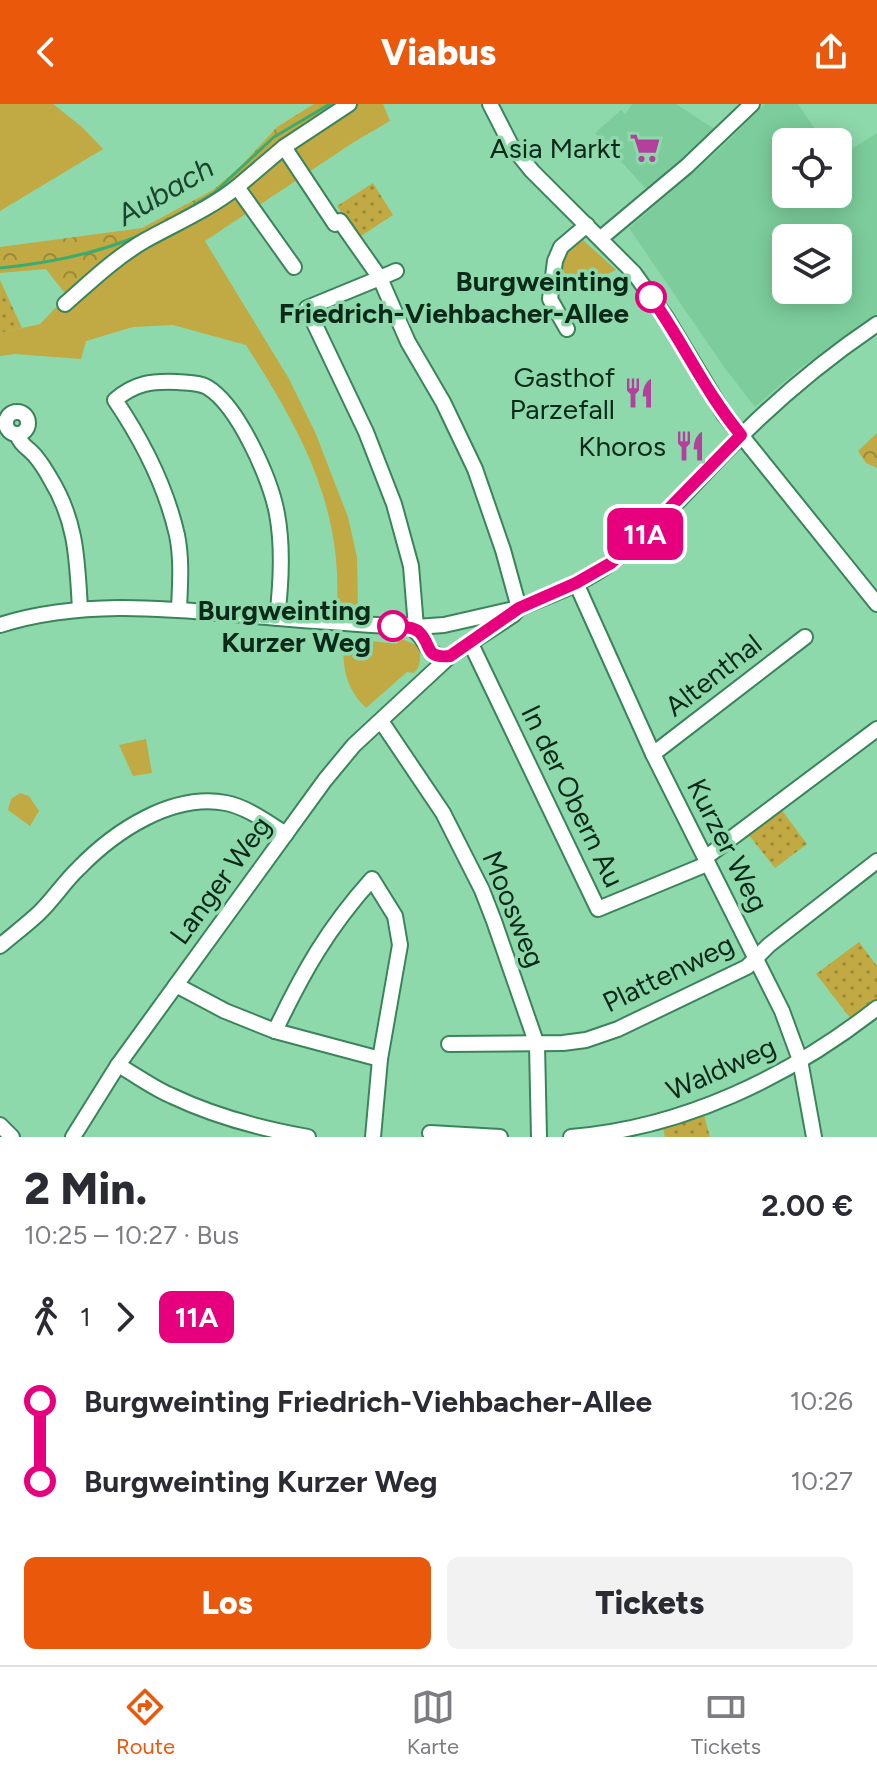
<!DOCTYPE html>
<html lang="de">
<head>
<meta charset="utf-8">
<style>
	body { margin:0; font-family:Figtree,sans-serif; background:#f2f2f3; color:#2b2b33; height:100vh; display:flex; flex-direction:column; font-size:30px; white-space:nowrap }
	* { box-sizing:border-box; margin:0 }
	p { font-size:26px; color:#7c7c81 }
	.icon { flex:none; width:44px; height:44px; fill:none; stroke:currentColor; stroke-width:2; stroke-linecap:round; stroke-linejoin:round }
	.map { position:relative; height:1033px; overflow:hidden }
	.panel { display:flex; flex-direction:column; background:#fff; flex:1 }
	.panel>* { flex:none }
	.badge { padding:0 16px; border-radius:12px; font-size:28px; line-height:52px }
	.buttons { position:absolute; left:772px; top:24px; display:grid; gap:16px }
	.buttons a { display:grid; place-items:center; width:80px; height:80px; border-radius:12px; background:#fff; box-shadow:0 4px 20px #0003; font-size:40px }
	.map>.badge { position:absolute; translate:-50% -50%; box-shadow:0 0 0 4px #fff }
	.legs { display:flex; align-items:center; gap:12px; height:88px; padding:0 24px; font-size:26px }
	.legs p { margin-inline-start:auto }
	.overview { display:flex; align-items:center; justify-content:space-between; height:136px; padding:0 24px }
	h1 { font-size:44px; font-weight:800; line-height:60px }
	.cta { display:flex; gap:16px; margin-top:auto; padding:16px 24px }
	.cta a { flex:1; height:92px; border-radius:12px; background:#ea580c; color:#fff; font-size:32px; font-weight:800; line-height:92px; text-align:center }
	.cta a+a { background:#f2f2f3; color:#2b2b33 }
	ul { padding:0 24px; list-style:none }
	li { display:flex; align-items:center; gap:28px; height:80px; font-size:30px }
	li i { display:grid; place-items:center; width:12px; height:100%; margin:0 10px; background:currentColor }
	li i::after { content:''; width:20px; height:20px; margin:-10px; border:6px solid; border-radius:50%; background:#fff }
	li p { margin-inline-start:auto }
	li:first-child i { background:linear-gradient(#0000 50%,currentColor 0) }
	li:last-child i { background:linear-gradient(currentColor 50%,#0000 0) }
	header { display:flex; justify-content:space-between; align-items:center; height:104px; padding:0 24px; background:#ea580c; color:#fff; font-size:36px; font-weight:800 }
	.tab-bar { display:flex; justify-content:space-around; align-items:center; height:112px; border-top:2px solid #e1e1e2; background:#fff; font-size:22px; color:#7c7c81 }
	.tab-bar a { display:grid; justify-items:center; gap:4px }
	.tab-bar .current { color:#ea580c }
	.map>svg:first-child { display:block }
</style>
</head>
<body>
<header><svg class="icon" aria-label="back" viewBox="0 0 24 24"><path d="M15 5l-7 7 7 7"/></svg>Viabus<svg class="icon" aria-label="share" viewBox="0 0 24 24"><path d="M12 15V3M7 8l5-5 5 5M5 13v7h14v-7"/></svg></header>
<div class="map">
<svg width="877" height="1033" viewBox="0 0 877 1033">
	<defs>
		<pattern id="grass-dots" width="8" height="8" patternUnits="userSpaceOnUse" patternTransform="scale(2)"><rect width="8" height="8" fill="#c1a943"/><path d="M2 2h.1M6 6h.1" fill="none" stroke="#9b8a37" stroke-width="1.8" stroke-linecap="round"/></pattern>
		<pattern id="forest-crowns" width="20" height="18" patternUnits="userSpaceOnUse" patternTransform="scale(2)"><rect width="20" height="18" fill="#c1a943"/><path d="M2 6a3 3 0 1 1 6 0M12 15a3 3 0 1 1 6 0" fill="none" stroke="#9b8a37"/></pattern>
	</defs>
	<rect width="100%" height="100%" fill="#8ed9ab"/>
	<g fill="#7ccd9b" fill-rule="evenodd">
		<polygon points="632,0 676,0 716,26 647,86 595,29 621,6 625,10"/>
		<path d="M765,0h33l26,38h-38v52h52v-37l39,-24v182l-78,54 -44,38 -31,-40 -95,-139 91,-79zM786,134h52v52h-52z"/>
	</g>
	<g fill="url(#grass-dots)">
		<polygon points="373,79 393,111 358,134 337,102"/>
		<polygon points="0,176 22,224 0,229"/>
		<polygon points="781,705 807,740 775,764 748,730"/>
		<polygon points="859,838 877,862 877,896 851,915 816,870"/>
		<polygon points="704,1011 710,1033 665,1033 663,1024"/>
	</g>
	<g fill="url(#forest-crowns)">
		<polygon points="314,0 338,0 278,38 216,94 67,192 46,165 0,169 0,143 142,124 213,86 241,62 277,23"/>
		<polygon points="877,329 877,364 866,359 858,347"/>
	</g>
	<g fill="#c1a943">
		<polygon points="0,0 53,0 82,23 103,45 0,107"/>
		<path d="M338,0h45l7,17 -36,21 -149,99 84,138 26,53 33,85 9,40 1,50 -21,-2c5,-102 -38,-177 -91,-260l-73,-20 -40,2 -47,14 -5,18 -66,-5 -15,2v-23l40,-9 27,-28 149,-98 62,-56z"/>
		<polygon points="583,136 616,166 578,184 560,164 563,153"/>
		<path d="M344,534l53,6 2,-6 15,6 5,4c2,9 2,18 -5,25l-7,-1 -41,36c-21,-21 -24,-41 -22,-70z"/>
		<polygon points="146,635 152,669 133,672 119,641"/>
		<polygon points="20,689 29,692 39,707 30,722 8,706 11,695"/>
	</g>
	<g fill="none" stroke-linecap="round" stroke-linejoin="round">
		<g stroke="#3bac70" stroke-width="3">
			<polyline points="171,115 214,89 274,33 330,0"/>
			<path d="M0,164c50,-5 97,-14 143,-34"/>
		</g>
		<g stroke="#3b845b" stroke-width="18">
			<g id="minor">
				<polyline points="490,0 511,41 532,67 634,169 665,212 724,310 877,500"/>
				<polyline points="284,43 335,120 340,117 380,174 307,204 366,328 394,400 411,462 416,523"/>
				<polyline points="601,134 687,62 752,0"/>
				<polyline points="294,163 237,83 284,43 349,0"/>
				<polyline points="396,167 380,174 408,238 443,298 475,365 503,446 519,504"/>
				<path d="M65,200c25,-22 50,-46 79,-63 32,-18 64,-31 93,-54"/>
				<polyline points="567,225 550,195 555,157 561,143 587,121"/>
				<circle cx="17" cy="319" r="11"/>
				<path d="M17,330c3,11 13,15 19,23 6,7 10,14 14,21 27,44 27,82 30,131"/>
				<polyline points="576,479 653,650 782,907 800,956 814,1033"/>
				<path d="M179,505c1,-24 3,-50 -2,-74 -11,-48 -35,-95 -62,-135 20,-17 36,-19 62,-18 9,1 21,0 30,5 31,18 64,93 70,127 6,32 4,71 0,104"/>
				<path d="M0,521c79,-25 163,-17 244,-10 57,5 114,10 172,12l28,-2 75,-17"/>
				<path d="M410,523c20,11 13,32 40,29l63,-41 6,-7c31,-13 66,-25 93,-46 47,-36 86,-84 128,-125 42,-42 88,-80 137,-113"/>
				<polyline points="471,540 598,805 707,760"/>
				<polyline points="381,617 443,709 482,786 494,817 537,941 539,1033"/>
				<polyline points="653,650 805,533"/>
				<polyline points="705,754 877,625"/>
				<path d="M0,842c13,-11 26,-21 38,-32 15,-14 26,-32 41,-46 36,-37 93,-75 147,-65 21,4 42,20 60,31"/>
				<polyline points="176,881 225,907 275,927 380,955"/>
				<path d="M275,927c28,-59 53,-103 97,-152l23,37 5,29 -20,114 -7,78"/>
				<polyline points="449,940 563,939 586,936 618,925 747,863 769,841 877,757"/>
				<path d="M118,961c18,10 35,23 54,31 42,20 91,33 136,41"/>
				<polyline points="0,1021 12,1033"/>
				<polyline points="430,1029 500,1033"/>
				<polyline points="73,1033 118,961 325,676 354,641 450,552"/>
				<path d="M571,1033c112,-9 218,-60 306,-129"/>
			</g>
		</g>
		<use href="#minor" stroke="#fff" stroke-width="14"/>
	</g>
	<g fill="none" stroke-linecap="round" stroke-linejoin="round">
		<g stroke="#fff" stroke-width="18">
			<path id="line-1" d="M393,522c8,1 18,0 25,5 15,13 5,28 32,25l69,-48 57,-25 35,-20 40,-36 90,-92c-36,-43 -58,-93 -90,-138"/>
		</g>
		<use href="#line-1" stroke="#e6007e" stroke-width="12"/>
	</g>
	<defs>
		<g id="supermarket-bare" transform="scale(2.4)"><path d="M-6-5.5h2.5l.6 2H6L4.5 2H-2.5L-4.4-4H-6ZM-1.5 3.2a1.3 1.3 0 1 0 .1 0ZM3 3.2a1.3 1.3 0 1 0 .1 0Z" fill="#b2409c" stroke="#8ed9ab" stroke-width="2.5" paint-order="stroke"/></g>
		<g id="restaurant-bare" transform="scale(2.4)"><path d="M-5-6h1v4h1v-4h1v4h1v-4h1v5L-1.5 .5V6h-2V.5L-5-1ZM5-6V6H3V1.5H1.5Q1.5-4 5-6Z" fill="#b2409c" stroke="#8ed9ab" stroke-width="2.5" paint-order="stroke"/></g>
	</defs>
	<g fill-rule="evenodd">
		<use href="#supermarket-bare" x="645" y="44"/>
		<use href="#restaurant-bare" x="639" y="289"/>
		<use href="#restaurant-bare" x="690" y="342"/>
	</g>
	<g fill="#fff" stroke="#e6007e" stroke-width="4">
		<circle cx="651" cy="193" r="14"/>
		<circle cx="393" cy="522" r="14"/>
	</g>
	<g text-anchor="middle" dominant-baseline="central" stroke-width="7" stroke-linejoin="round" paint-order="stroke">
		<g font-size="28" fill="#0a2918" stroke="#8ed9ab" text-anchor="end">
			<text x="621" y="44">Asia Markt</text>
			<text x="615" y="273">Gasthof<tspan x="615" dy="32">Parzefall</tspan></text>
			<text x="666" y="342">Khoros</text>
		</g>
		<g font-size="28" font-weight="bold" fill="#0a2918" stroke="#8ed9ab" text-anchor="end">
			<text x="629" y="177">Burgweinting<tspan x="629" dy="32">Friedrich-Viehbacher-Allee</tspan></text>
			<text x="371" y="506">Burgweinting<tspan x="371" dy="32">Kurzer Weg</tspan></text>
		</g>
		<g font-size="28" fill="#0a2918" stroke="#8ed9ab">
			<text transform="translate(713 571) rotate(-38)">Altenthal</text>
			<text transform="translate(573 692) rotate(64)">In der Obern Au</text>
			<text transform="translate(728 741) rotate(63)">Kurzer Weg</text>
			<text transform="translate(220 776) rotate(-54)">Langer Weg</text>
			<text transform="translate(514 805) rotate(68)">Moosweg</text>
			<text transform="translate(668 869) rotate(-26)">Plattenweg</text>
			<text transform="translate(721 964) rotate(-24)">Waldweg</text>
		</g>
		<g font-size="30" font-style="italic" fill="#18452c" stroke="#8ed9ab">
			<text transform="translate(165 87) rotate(-30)">Aubach</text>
		</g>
	</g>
</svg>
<div class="buttons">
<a><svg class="icon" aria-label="locate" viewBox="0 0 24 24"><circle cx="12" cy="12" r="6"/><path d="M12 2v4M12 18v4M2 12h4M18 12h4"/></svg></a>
<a><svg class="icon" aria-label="layers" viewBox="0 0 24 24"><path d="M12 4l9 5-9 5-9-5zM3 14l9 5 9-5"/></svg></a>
</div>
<b class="badge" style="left:645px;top:430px;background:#e6007e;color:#fff">11A</b>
</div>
<section class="panel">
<div class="overview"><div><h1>2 Min.</h1><p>10:25 – 10:27 · Bus</p></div><b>2.00 €</b></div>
<div class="legs"><svg class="icon" aria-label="walk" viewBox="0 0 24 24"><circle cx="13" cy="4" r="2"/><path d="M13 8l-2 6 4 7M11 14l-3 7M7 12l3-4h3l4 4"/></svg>1<svg class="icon" aria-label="forward" viewBox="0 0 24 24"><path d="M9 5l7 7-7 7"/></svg><b class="badge" style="background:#e6007e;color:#fff">11A</b></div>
<ul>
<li><i style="color:#e6007e"></i><b>Burgweinting Friedrich-Viehbacher-Allee</b><p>10:26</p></li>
<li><i style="color:#e6007e"></i><b>Burgweinting Kurzer Weg</b><p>10:27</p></li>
</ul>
<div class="cta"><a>Los</a><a>Tickets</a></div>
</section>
<nav class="tab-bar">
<a class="current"><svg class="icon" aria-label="directions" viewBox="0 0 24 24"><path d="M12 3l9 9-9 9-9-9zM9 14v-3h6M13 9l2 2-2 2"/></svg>Route</a>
<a><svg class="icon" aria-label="map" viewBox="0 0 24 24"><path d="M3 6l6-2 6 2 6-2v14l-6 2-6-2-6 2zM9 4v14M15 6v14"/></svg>Karte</a>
<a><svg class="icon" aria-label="tickets" viewBox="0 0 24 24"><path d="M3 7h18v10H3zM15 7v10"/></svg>Tickets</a>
</nav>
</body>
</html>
